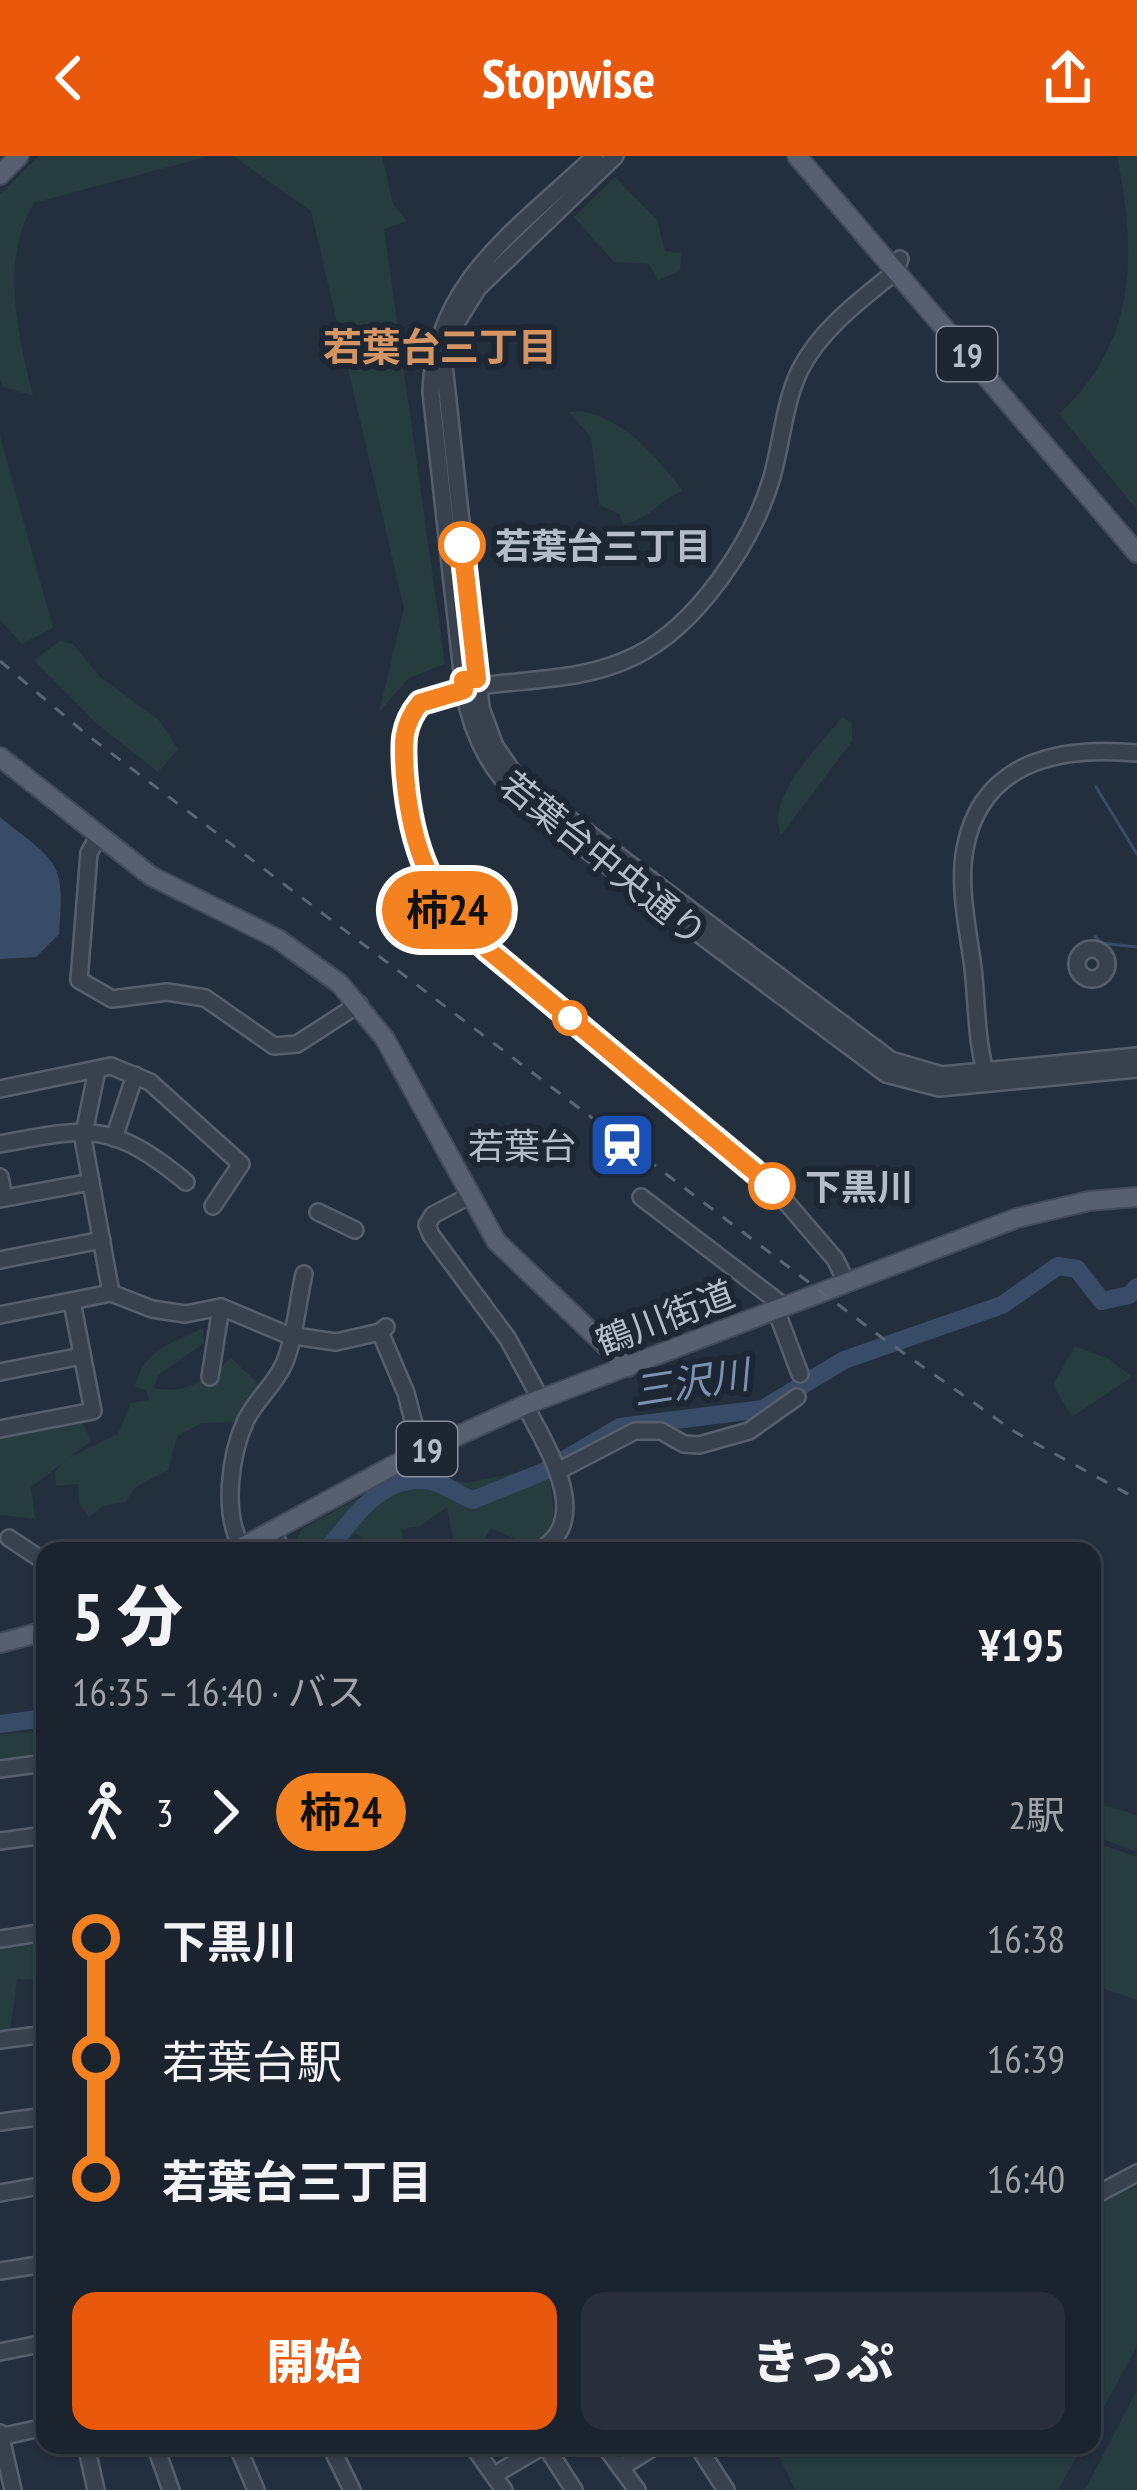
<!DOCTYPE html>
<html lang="ja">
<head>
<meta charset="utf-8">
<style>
	body { margin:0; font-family:"PT Sans Narrow","Noto Sans JP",sans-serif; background:#282f3a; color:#f1f3f6; height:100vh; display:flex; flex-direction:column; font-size:45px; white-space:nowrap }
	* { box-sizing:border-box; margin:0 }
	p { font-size:39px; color:#a0a4aa }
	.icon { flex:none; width:66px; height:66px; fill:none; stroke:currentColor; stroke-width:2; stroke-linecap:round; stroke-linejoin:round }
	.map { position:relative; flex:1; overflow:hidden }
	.drawer { position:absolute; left:36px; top:1386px; width:1065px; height:912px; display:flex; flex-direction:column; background:#1b232e; border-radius:24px; box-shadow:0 3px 9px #0004,0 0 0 3px #39404a }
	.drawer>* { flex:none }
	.badge { padding:0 24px; border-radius:39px; font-size:42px; line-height:78px }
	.map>.badge { position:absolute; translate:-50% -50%; box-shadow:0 0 0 6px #fff }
	.legs { display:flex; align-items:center; gap:18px; height:132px; padding:0 36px; font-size:39px }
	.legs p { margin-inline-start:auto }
	.summary { display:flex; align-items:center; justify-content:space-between; height:204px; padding:0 36px }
	h1 { font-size:66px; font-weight:800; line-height:90px }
	.action { display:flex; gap:24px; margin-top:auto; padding:24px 36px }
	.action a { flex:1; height:138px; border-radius:24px; background:#ea580c; color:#fff; font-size:48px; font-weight:800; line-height:138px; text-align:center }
	.action a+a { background:#282f3a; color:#f1f3f6 }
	ul { padding:0 36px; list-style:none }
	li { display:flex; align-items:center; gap:42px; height:120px; font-size:45px }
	li i { display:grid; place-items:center; width:18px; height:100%; margin:0 15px; background:currentColor }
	li i::after { content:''; width:30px; height:30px; margin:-15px; border:9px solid; border-radius:50%; background:#1b232e }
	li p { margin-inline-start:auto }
	li:first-child i { background:linear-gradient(#0000 50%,currentColor 0) }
	li:last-child i { background:linear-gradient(currentColor 50%,#0000 0) }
	header { display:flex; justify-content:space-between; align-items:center; height:156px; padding:0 36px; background:#ea580c; color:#fff; font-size:54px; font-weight:800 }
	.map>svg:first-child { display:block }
</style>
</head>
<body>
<header><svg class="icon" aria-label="back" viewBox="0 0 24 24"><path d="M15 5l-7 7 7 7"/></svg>Stopwise<svg class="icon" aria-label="share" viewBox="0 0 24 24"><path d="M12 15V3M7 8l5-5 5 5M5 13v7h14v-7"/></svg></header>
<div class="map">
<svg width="1137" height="2334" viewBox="0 0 1137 2334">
	<rect width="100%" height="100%" fill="#242f3e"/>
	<g fill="#263c3f">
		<path d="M39,0h170l-175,47c-34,57 -17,128 -1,193l-29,-9 -4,-8v-185z"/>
		<polygon points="233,0 382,0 393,48 407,65 384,73 445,508 409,522 379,556 404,452 311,55"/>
		<path d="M1117,0h20v354l-78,-96c78,-72 78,-158 58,-258z"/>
		<polygon points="615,21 657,64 665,95 681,97 680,115 658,124 649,108 614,106 574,61"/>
		<path d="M583,255c48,13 69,42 100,80 -24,8 -34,30 -60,33l-4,-10 -20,-9 -8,-68 -22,-25z"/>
		<polygon points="0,280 53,472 22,488 0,464"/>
		<polygon points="60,485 73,488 100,521 159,564 178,593 158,616 96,567 34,504"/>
		<path d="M842,561l10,6v18l-71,94c-17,-37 40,-90 61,-118z"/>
		<path d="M203,1172l1,15 -46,32 -4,13c33,7 52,-9 77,-30l33,31 -26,33 -37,1 -24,14 -9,33 -32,17 -11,15 -22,4 -14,11 -10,-14 -1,-19 -22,2 -1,-14 11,-13 52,-25 13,-31 18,-3 -3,-10 -11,-3c9,-39 37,-43 68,-59z"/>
		<polygon points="1075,1190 1109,1203 1132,1221 1072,1261 1053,1229"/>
		<polygon points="83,1267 91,1285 31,1331 35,1363 0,1359 0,1281"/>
		<polygon points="406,1316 468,1327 515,1317 550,1321 555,1373 532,1391 491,1372 478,1395 455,1395 447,1351 420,1370 401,1373 407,1395 376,1395 355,1377 337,1395 292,1391 302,1373"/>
		<polygon points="45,1576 45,1600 0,1606 0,1578"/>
		<polygon points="1092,1646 1137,1659 1137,1696 1092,1679"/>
		<polygon points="1092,1685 1137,1701 1137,1844 1092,1829"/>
		<polygon points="35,1784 35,1824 17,1823 10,1875 0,1876 0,1788"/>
		<polygon points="1137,2032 1137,2190 1092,2273 1092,2047 1116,2034"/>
		<polygon points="1137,2234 1137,2334 1085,2334"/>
		<polygon points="774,2289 1083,2289 1058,2334 795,2334"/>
	</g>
	<path fill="#394c67" d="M0,661c56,46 66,41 59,117l-23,23 -36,2z"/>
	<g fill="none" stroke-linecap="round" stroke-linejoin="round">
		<g stroke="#394c67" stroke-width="3">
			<polyline points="1096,631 1137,698"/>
			<polyline points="1095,780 1101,787 1137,791"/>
		</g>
		<g stroke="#394c67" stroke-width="18">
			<path d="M326,1395c27,-31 55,-79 104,-70 16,2 28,15 43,19l72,-29 75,-44 143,-18 81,-49 158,-55 56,-39 19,3 25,32 27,-6 8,-8"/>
			<polyline points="0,1568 45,1562"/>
		</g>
		<g stroke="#565f6c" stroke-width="20">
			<g id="minor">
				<path d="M595,0c-74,71 -161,125 -164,236l33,298c9,51 30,87 69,120l353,264 53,14 198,-19"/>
				<polyline points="615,0 478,132 455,169 444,208 481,552 495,590 519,625 891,904 942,919 1137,900"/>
				<polyline points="98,681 89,697 79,824 112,843 167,836 205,842 274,890 297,888 359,848"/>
				<circle cx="1092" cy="808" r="15"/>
				<path d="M987,921c-11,-33 -10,-75 -14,-109 -5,-39 -15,-81 -8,-119 16,-89 97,-103 172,-96"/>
				<polyline points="0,933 111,910 150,926 241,1008 213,1050"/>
				<polyline points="114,982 135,919"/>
				<path d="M0,988c90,-17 111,-23 186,38"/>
				<polyline points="0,1021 4,1042"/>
				<polyline points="469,1040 433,1059 427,1069 431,1079 508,1183 540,1242"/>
				<polyline points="641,1041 785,1151"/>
				<polyline points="0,1043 91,1026"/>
				<polyline points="318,1056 355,1074"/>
				<polyline points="0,1104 102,1084"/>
				<path d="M847,1127l-12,-24 -61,-71 -287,-239 -45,-46 -30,-66 -9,-90 4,-26 22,-23c68,-24 140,-9 206,-42 62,-30 118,-114 137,-179 10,-35 12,-74 28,-107 20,-40 60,-70 95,-98l5,-13"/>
				<polyline points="111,1137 152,1153 185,1158 221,1151 288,1179 315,1183 336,1186 380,1176"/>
				<polyline points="776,1154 800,1218"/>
				<polyline points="0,1159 111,1137 83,982 97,914"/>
				<polyline points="386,1171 380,1176 406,1237 421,1295"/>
				<polyline points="0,1216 82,1200"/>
				<polyline points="210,1221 221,1151"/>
				<path d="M525,1249c20,40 71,115 13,146"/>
				<polyline points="0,1273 93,1255 72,1146"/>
				<polyline points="558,1315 635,1275 661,1275 684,1288 699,1289 749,1275 797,1241"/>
				<polyline points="273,1375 282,1395"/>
				<polyline points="9,1382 45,1406"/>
				<path d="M242,1391c-20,-33 -12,-93 4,-127 10,-20 28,-35 37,-54 11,-22 15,-66 21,-92"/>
				<polyline points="0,1613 45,1607"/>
				<polyline points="0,1685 45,1679"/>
				<polyline points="0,1783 45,1776"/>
				<polyline points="0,1884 45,1878"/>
				<polyline points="0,1966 45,1960"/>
				<polyline points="0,2037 45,2029"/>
				<polyline points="1092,2041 1137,2017"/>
				<polyline points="0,2115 45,2108"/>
				<polyline points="0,2196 45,2187"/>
				<polyline points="0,2277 13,2334"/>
				<polyline points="0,2281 45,2271"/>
				<polyline points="86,2289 96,2334"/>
				<polyline points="155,2289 171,2334"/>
				<polyline points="237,2289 256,2334"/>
				<polyline points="330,2289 352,2334"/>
				<polyline points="472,2289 504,2334"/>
				<polyline points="545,2289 574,2334"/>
				<polyline points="604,2289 637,2334"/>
				<polyline points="697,2289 726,2334"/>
				<polyline points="622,2311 657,2289"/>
				<polyline points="494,2319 545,2289"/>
			</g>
		</g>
		<g stroke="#414a57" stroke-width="22">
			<g id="major">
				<polyline points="797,0 1137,397"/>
				<polyline points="0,19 19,0"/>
				<polyline points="0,601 151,720 278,783 340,828 385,883 496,1085 628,1211"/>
				<polyline points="235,1395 396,1308 525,1249 1017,1062 1089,1045 1137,1041"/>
				<polyline points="0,1487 45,1475"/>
			</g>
		</g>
		<use href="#minor" stroke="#38414e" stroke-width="15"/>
		<use href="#major" stroke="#56606e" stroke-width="18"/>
		<polyline stroke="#5a6575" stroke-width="3" stroke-dasharray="12 12" stroke-linecap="butt" points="0,505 86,578 881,1181 1015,1276 1137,1343"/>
	</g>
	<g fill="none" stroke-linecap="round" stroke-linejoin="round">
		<g stroke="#fff" stroke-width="27">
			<path id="line-1" d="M462,389l15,134 -14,1 1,10 -44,13c-19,23 -17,43 -15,72 6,73 26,124 82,174l285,237"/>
		</g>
		<use href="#line-1" stroke="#f58220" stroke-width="18"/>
	</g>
	<defs>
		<g id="station-square" transform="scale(3.45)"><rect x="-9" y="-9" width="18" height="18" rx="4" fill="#1a4fb4" stroke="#1d2633"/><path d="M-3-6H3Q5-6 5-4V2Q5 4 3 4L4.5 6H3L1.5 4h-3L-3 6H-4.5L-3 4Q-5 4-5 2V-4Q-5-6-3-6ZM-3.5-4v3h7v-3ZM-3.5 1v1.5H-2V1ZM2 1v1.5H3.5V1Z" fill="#fff"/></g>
	</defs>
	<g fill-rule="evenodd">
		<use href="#station-square" x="622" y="989"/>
	</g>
	<g fill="#fff" stroke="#f58220" stroke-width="6">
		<circle cx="462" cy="389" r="21"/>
		<circle cx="570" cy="862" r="15"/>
		<circle cx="772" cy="1030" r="21"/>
	</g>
	<g text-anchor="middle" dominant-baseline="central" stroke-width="12" stroke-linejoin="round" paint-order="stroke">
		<g fill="#1d2633" stroke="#878f9c" stroke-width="3">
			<rect x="937" y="171" width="60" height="54" rx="9"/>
			<rect x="397" y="1266" width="60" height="54" rx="9"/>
		</g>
		<g font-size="33" font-weight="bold" fill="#b4bcc9">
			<text x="967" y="198">19</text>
			<text x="427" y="1293">19</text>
		</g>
		<g font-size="36" font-weight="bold" fill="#b4bcc9" stroke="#1d2633" text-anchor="start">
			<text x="495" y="389">若葉台三丁目</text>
			<text x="805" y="1030">下黒川</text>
		</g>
		<g font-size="36" fill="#b4bcc9" stroke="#1d2633">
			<text transform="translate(604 702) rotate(39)">若葉台中央通り</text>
			<text transform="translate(665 1161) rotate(-21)">鶴川街道</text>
		</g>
		<g font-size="36" fill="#b4bcc9" stroke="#1d2633" text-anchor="end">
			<text x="576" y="989">若葉台</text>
		</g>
		<g font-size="39" font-weight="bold" fill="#d59563" stroke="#1d2633">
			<text x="440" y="190">若葉台三丁目</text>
		</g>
		<g font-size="39" font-style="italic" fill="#7c92b1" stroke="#1d2633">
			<text transform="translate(691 1226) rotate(-9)">三沢川</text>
		</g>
	</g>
</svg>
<b class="badge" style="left:447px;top:754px;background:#f58220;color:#111">柿24</b>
<section class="drawer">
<div class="summary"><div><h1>5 分</h1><p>16:35 – 16:40 · バス</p></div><b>¥195</b></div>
<div class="legs"><svg class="icon" aria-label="walk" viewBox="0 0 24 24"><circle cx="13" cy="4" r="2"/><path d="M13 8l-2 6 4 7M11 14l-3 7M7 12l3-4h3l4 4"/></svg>3<svg class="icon" aria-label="forward" viewBox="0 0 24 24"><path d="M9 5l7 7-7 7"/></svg><b class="badge" style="background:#f58220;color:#111">柿24</b><p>2駅</p></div>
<ul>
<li><i style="color:#f58220"></i><b>下黒川</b><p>16:38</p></li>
<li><i style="color:#f58220"></i><span>若葉台駅</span><p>16:39</p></li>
<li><i style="color:#f58220"></i><b>若葉台三丁目</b><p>16:40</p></li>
</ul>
<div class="action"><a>開始</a><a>きっぷ</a></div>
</section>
</div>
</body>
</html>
